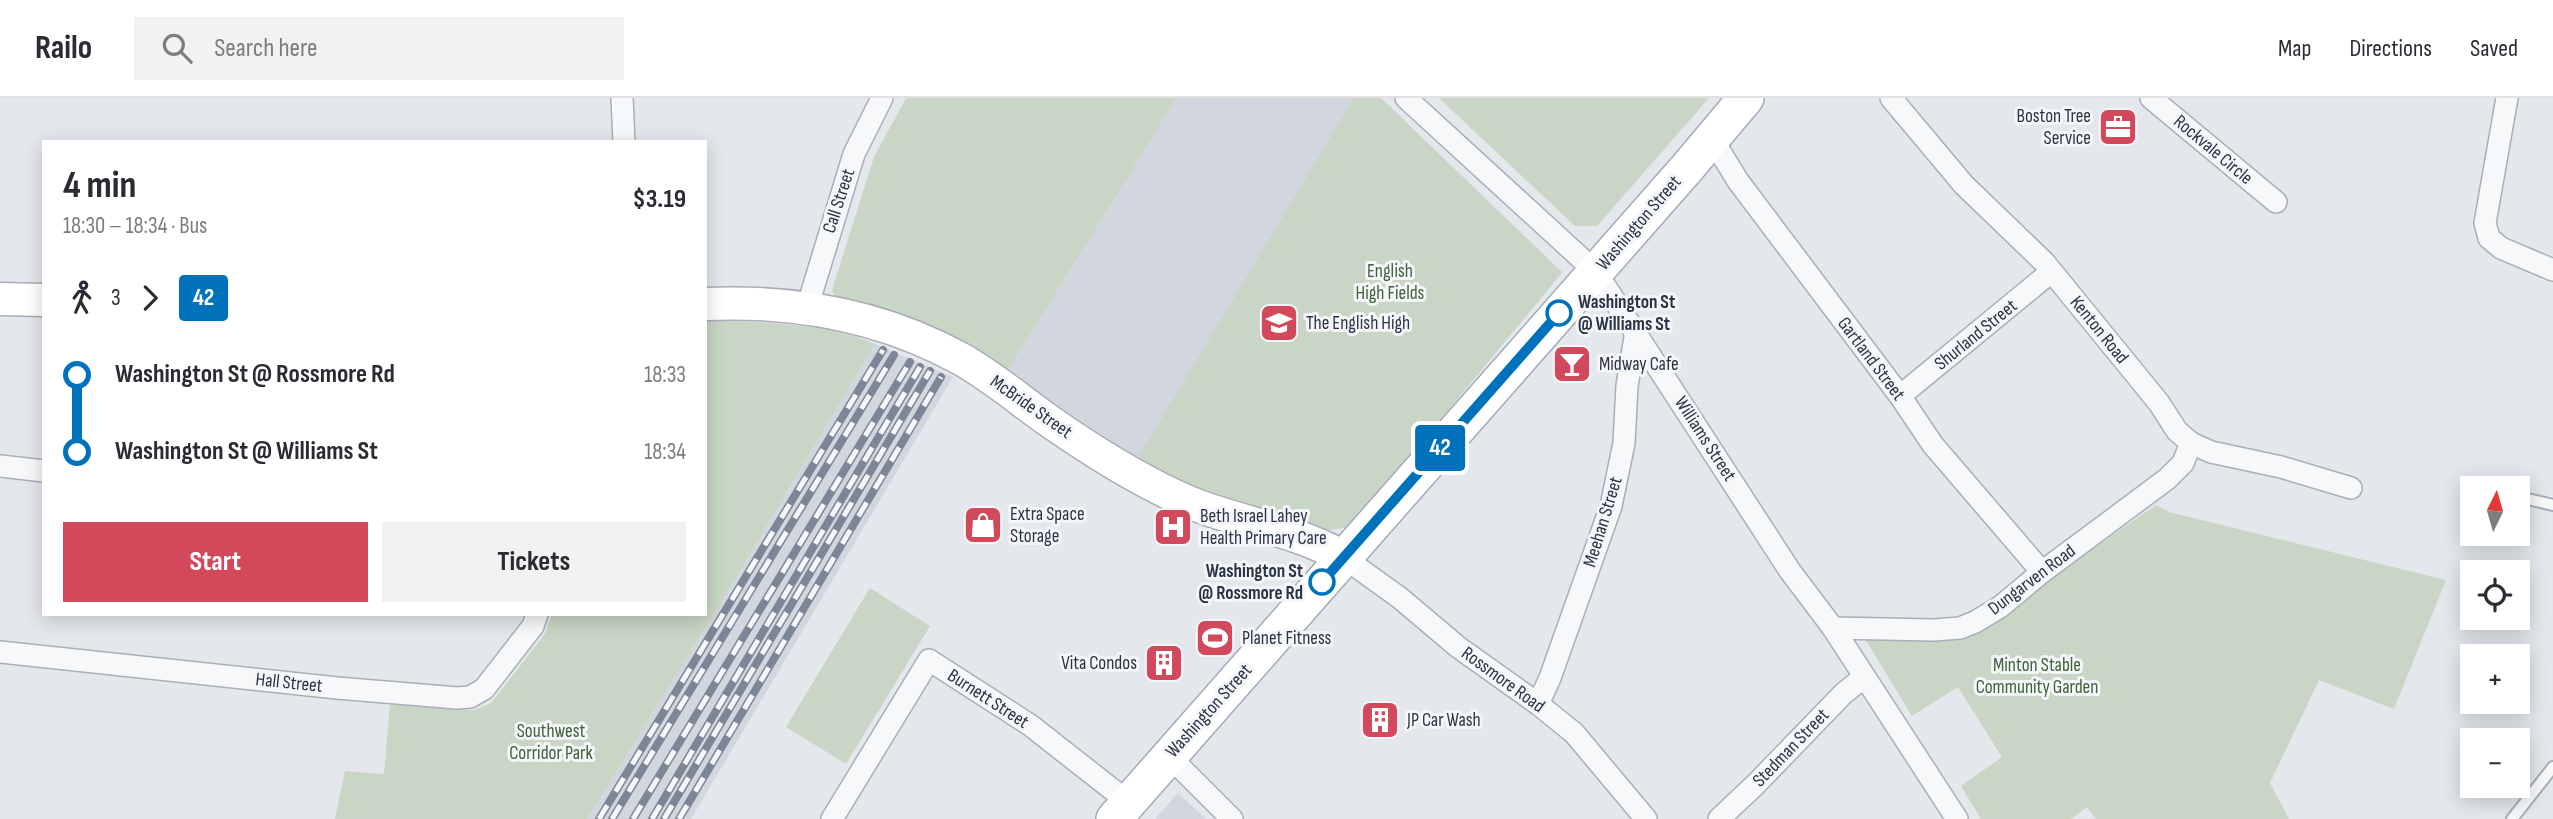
<!DOCTYPE html>
<html lang="en">
<head>
<meta charset="utf-8">
<style>
	body { margin:0; font-family:"Sofia Sans Condensed",sans-serif; background:#f2f2f3; color:#2b2b33; height:100vh; display:flex; flex-direction:column; font-size:26px; white-space:nowrap }
	* { box-sizing:border-box; margin:0 }
	p { font-size:23px; color:#7c7c81 }
	.icon { flex:none; width:38px; height:38px; fill:none; stroke:currentColor; stroke-width:2; stroke-linecap:round; stroke-linejoin:round }
	.map { position:relative; flex:1; overflow:hidden }
	.panel { position:absolute; left:42px; top:42px; width:665px; height:476px; display:flex; flex-direction:column; background:#fff; border-radius:0px; box-shadow:0 4px 18px #0003 }
	.panel>* { flex:none }
	.badge { padding:0 14px; border-radius:5px; font-size:24px; line-height:46px }
	.needle { width:46px; rotate:5deg }
	.fabs { position:absolute; left:2460px; top:378px; display:grid; gap:14px }
	.fabs a { display:grid; place-items:center; width:70px; height:70px; border-radius:0px; background:#fff; box-shadow:0 4px 18px #0003; font-size:35px }
	.map>.badge { position:absolute; translate:-50% -50%; box-shadow:0 0 0 4px #fff }
	.legs { display:flex; align-items:center; gap:10px; height:77px; padding:0 21px; font-size:23px }
	.legs p { margin-inline-start:auto }
	.headline { display:flex; align-items:center; justify-content:space-between; height:119px; padding:0 21px }
	h1 { font-size:38px; font-weight:700; line-height:52px }
	.cta { display:flex; gap:14px; margin-top:auto; padding:14px 21px }
	.cta a { flex:1; height:80px; border-radius:0px; background:#d1495b; color:#fff; font-size:28px; font-weight:700; line-height:80px; text-align:center }
	.cta a+a { background:#f2f2f3; color:#2b2b33 }
	ul { padding:0 21px; list-style:none }
	li { display:flex; align-items:center; gap:24px; height:77px; font-size:26px }
	li i { display:grid; place-items:center; width:10px; height:100%; margin:0 9px; background:currentColor }
	li i::after { content:''; width:18px; height:18px; margin:-9px; border:5px solid; border-radius:50%; background:#fff }
	li p { margin-inline-start:auto }
	li:first-child i { background:linear-gradient(#0000 50%,currentColor 0) }
	li:last-child i { background:linear-gradient(currentColor 50%,#0000 0) }
	header { display:flex; align-items:center; gap:42px; box-sizing:border-box; height:98px; padding:0 35px; background:#fff; border-bottom:2px solid #e1e1e2 }
	header strong { font-size:33px }
	nav { display:flex; gap:38px; margin-inline-start:auto; font-size:24px }
	.search { width:490px; height:63px; background:#f2f2f3; display:flex; align-items:center; gap:18px; box-sizing:border-box; padding:0 24px; border-radius:0px; color:#7c7c81; font-size:26px }
	.map>svg:first-child { display:block }
</style>
</head>
<body>
<header>
<strong>Railo</strong>
<div class="search"><svg class="icon" aria-label="search" viewBox="0 0 24 24"><circle cx="10" cy="10" r="6"/><path d="M15 15l6 6"/></svg>Search here</div>
<nav><a>Map</a><a>Directions</a><a>Saved</a></nav>
</header>
<div class="map">
<svg width="2553" height="721" viewBox="0 0 2553 721">
	<rect width="100%" height="100%" fill="#e4e7ec"/>
	<g fill="#d2d6de">
		<polygon points="1177,0 1371,0 1561,176 1352,429 1191,396 1007,274"/>
		<polygon points="875,246 953,279 691,721 587,721 722,503"/>
		<polygon points="1178,695 1206,721 1155,721"/>
	</g>
	<g fill="#c9d6c5">
		<polygon points="906,0 1177,0 1007,274 904,219 843,201 835,198 832,192 874,59"/>
		<polygon points="1354,0 1381,0 1562,174 1352,429 1322,433 1191,396 1139,358"/>
		<polygon points="1439,0 1709,0 1597,128 1575,128"/>
		<path d="M708,223c47,0 126,3 167,23l-153,257 -135,218h-252l10,-48 39,3 6,-70 84,6 17,-7 54,-69 7,-20h153v-292z"/>
		<polygon points="2156,407 2169,414 2446,482 2394,611 2319,582 2270,685 2289,721 2096,721 2087,709 2071,721 1981,721 1961,688 2002,659 1958,589 1912,618 1864,539 2003,513"/>
		<polygon points="870,490 930,528 846,666 786,629"/>
	</g>
	<g fill="none" stroke-linecap="round" stroke-linejoin="round">
		<g stroke="#a9aeb7" stroke-width="14">
			<g id="lane">
				<polyline points="2519,399 2553,407"/>
				<polyline points="2512,721 2553,669"/>
			</g>
		</g>
		<g stroke="#a9aeb7" stroke-width="24">
			<g id="street">
				<polyline points="622,0 624,44"/>
				<polyline points="1406,0 1596,174 1790,473 1833,530 1957,721"/>
				<polyline points="1891,0 1964,87 2044,164 2159,305 2177,333 2191,345 2211,354 2281,369 2351,390"/>
				<polyline points="2151,0 2276,104"/>
				<polyline points="2507,0 2485,125 2489,140 2501,150 2553,172"/>
				<polyline points="1711,39 1738,83 1900,298 1933,347 2042,474"/>
				<polyline points="807,210 854,56 882,0"/>
				<polyline points="1900,298 2051,174"/>
				<polyline points="0,368 44,373"/>
				<polyline points="1343,459 1400,500 1458,549 1538,606 1574,635 1646,721"/>
				<polyline points="1833,530 1934,532 1960,530 1975,524 2000,509 2042,474 2167,381 2183,365 2191,345"/>
				<polyline points="0,554 337,590 457,600 470,599 484,591 533,528 537,516"/>
				<polyline points="1538,606 1550,580 1611,408 1624,345 1627,288 1636,233"/>
				<polyline points="1169,658 1232,721"/>
				<polyline points="832,721 929,562 1030,627 1127,703"/>
				<polyline points="1719,721 1756,686 1843,596 1864,579"/>
			</g>
		</g>
		<g stroke="#a9aeb7" stroke-width="35">
			<g id="secondary">
				<polyline points="0,201 44,202"/>
				<path d="M705,206c89,-4 178,12 256,55 32,18 61,43 91,64 39,27 80,53 123,73 54,26 116,31 168,61"/>
			</g>
		</g>
		<g stroke="#a3abb8" stroke-width="38">
			<polyline id="primary" points="1114,721 1687,70 1746,0"/>
		</g>
		<use href="#lane" stroke="#f7f8fa" stroke-width="10"/>
		<use href="#street" stroke="#f7f8fa" stroke-width="21"/>
		<use href="#secondary" stroke="#fff" stroke-width="32"/>
		<use href="#primary" stroke="#fff" stroke-width="35"/>
		<g stroke="#7d8696" stroke-width="8">
			<g id="rail">
				<polyline points="599,721 883,252"/>
				<polyline points="612,721 894,257"/>
				<polyline points="633,721 910,264"/>
				<polyline points="652,721 920,269"/>
				<polyline points="664,721 930,273"/>
				<polyline points="679,721 941,279"/>
			</g>
		</g>
		<use href="#rail" stroke="#f4f6f9" stroke-width="5" stroke-dasharray="16" stroke-linecap="butt"/>
	</g>
	<g fill="none" stroke-linecap="round" stroke-linejoin="round">
		<g stroke="#fff" stroke-width="16">
			<polyline id="line-1" points="1322,484 1559,215"/>
		</g>
		<use href="#line-1" stroke="#0072bc" stroke-width="10"/>
	</g>
	<defs>
		<g id="office-square" transform="scale(2.0125)"><rect x="-9" y="-9" width="18" height="18" rx="4" fill="#d1495b" stroke="#f4f6f9"/><path d="M-6-3h4V-5.5h4V-3h4V5H-6ZM-1-4.5V-3h2v-1.5ZM-6 0V1H6V0Z" fill="#fff"/></g>
		<g id="school-square" transform="scale(2.0125)"><rect x="-9" y="-9" width="18" height="18" rx="4" fill="#d1495b" stroke="#f4f6f9"/><path d="M0-5L7-2L0 1L-7-2ZM-4 1L0 2.5L4 1V4Q0 6-4 4Z" fill="#fff"/></g>
		<g id="bar-square" transform="scale(2.0125)"><rect x="-9" y="-9" width="18" height="18" rx="4" fill="#d1495b" stroke="#f4f6f9"/><path d="M-6-5H6L.8 .8V4.5H3.5V6h-7V4.5H-.8V.8Z" fill="#fff"/></g>
		<g id="shop-square" transform="scale(2.0125)"><rect x="-9" y="-9" width="18" height="18" rx="4" fill="#d1495b" stroke="#f4f6f9"/><path d="M-5-2.5h2.3a2.7 3.5 0 0 1 5.4 0H5L5.5 6h-11ZM-1.5-2.5h3a1.5 2.3 0 0 0-3 0Z" fill="#fff"/></g>
		<g id="hospital-square" transform="scale(2.0125)"><rect x="-9" y="-9" width="18" height="18" rx="4" fill="#d1495b" stroke="#f4f6f9"/><path d="M-5-5h3v3.5h4V-5h3V5h-3V1.5h-4V5h-3Z" fill="#fff"/></g>
		<g id="stadium-square" transform="scale(2.0125)"><rect x="-9" y="-9" width="18" height="18" rx="4" fill="#d1495b" stroke="#f4f6f9"/><path d="M0-5a6.5 5 0 1 0 0 10a6.5 5 0 1 0 0-10ZM-3.5-1.8h7v3.6h-7Z" fill="#fff"/></g>
		<g id="building-square" transform="scale(2.0125)"><rect x="-9" y="-9" width="18" height="18" rx="4" fill="#d1495b" stroke="#f4f6f9"/><path d="M-4-6H4V6H1V3H-1V6H-4ZM-2.5-4.3h1.7v1.8h-1.7ZM.8-4.3h1.7v1.8H.8ZM-2.5-1h1.7V.8h-1.7ZM.8-1h1.7V.8H.8Z" fill="#fff"/></g>
	</defs>
	<g fill-rule="evenodd">
		<use href="#office-square" x="2118" y="29"/>
		<use href="#school-square" x="1279" y="225"/>
		<use href="#bar-square" x="1572" y="266"/>
		<use href="#shop-square" x="983" y="427"/>
		<use href="#hospital-square" x="1173" y="429"/>
		<use href="#stadium-square" x="1215" y="540"/>
		<use href="#building-square" x="1164" y="565"/>
		<use href="#building-square" x="1380" y="622"/>
	</g>
	<g fill="#fff" stroke="#0072bc" stroke-width="3.5">
		<circle cx="1559" cy="215" r="12"/>
		<circle cx="1322" cy="484" r="12"/>
	</g>
	<g text-anchor="middle" dominant-baseline="central" stroke-width="6" stroke-linejoin="round" paint-order="stroke">
		<g font-size="19" fill="#2b3445" stroke="#f4f6f9" text-anchor="start">
			<text x="2091" y="18" text-anchor="end">Boston Tree<tspan x="2091" dy="22">Service</tspan></text>
			<text x="1306" y="225">The English High</text>
			<text x="1599" y="266">Midway Cafe</text>
			<text x="1010" y="416">Extra Space<tspan x="1010" dy="22">Storage</tspan></text>
			<text x="1200" y="418">Beth Israel Lahey<tspan x="1200" dy="22">Health Primary Care</tspan></text>
			<text x="1242" y="540">Planet Fitness</text>
			<text x="1137" y="565" text-anchor="end">Vita Condos</text>
			<text x="1407" y="622">JP Car Wash</text>
		</g>
		<g font-size="19" fill="#2b3445" stroke="#f4f6f9">
			<text transform="translate(2213 52) rotate(40)">Rockvale Circle</text>
			<text transform="translate(839 103) rotate(-72)">Call Street</text>
			<text transform="translate(1639 125) rotate(-49)">Washington Street</text>
			<text transform="translate(2099 232) rotate(51)">Kenton Road</text>
			<text transform="translate(1976 237) rotate(-39)">Shurland Street</text>
			<text transform="translate(1871 261) rotate(53)">Gartland Street</text>
			<text transform="translate(1031 309) rotate(35)">McBride Street</text>
			<text transform="translate(1705 341) rotate(57)">Williams Street</text>
			<text transform="translate(1603 424) rotate(-73)">Meehan Street</text>
			<text transform="translate(2032 482) rotate(-37)">Dungarven Road</text>
			<text transform="translate(1503 582) rotate(36)">Rossmore Road</text>
			<text transform="translate(289 585) rotate(6)">Hall Street</text>
			<text transform="translate(988 601) rotate(33)">Burnett Street</text>
			<text transform="translate(1209 613) rotate(-48)">Washington Street</text>
			<text transform="translate(1791 650) rotate(-46)">Stedman Street</text>
		</g>
		<g font-size="19" fill="#3f6138" stroke="#f4f6f9">
			<text x="1390" y="173">English<tspan x="1390" dy="22">High Fields</tspan></text>
			<text x="2037" y="567">Minton Stable<tspan x="2037" dy="22">Community Garden</tspan></text>
			<text x="551" y="633">Southwest<tspan x="551" dy="22">Corridor Park</tspan></text>
		</g>
		<g font-size="19" font-weight="bold" fill="#2b3445" stroke="#f4f6f9" text-anchor="start">
			<text x="1578" y="204">Washington St<tspan x="1578" dy="22">@ Williams St</tspan></text>
			<text x="1303" y="473" text-anchor="end">Washington St<tspan x="1303" dy="22">@ Rossmore Rd</tspan></text>
		</g>
	</g>
</svg>
<div class="fabs">
<a><svg class="needle" viewBox="-14 -14 28 28"><path d="M0-13l5 13h-10z" fill="#e53935"/><path d="M0 13l5-13h-10z" fill="#7c7c81"/></svg></a>
<a><svg class="icon" aria-label="locate" viewBox="0 0 24 24"><circle cx="12" cy="12" r="6"/><path d="M12 2v4M12 18v4M2 12h4M18 12h4"/></svg></a>
<a>+</a>
<a>−</a>
</div>
<b class="badge" style="left:1440px;top:350px;background:#0072bc;color:#fff">42</b>
<section class="panel">
<div class="headline"><div><h1>4 min</h1><p>18:30 – 18:34 · Bus</p></div><b>$3.19</b></div>
<div class="legs"><svg class="icon" aria-label="walk" viewBox="0 0 24 24"><circle cx="13" cy="4" r="2"/><path d="M13 8l-2 6 4 7M11 14l-3 7M7 12l3-4h3l4 4"/></svg>3<svg class="icon" aria-label="forward" viewBox="0 0 24 24"><path d="M9 5l7 7-7 7"/></svg><b class="badge" style="background:#0072bc;color:#fff">42</b></div>
<ul>
<li><i style="color:#0072bc"></i><b>Washington St @ Rossmore Rd</b><p>18:33</p></li>
<li><i style="color:#0072bc"></i><b>Washington St @ Williams St</b><p>18:34</p></li>
</ul>
<div class="cta"><a>Start</a><a>Tickets</a></div>
</section>
</div>
</body>
</html>
